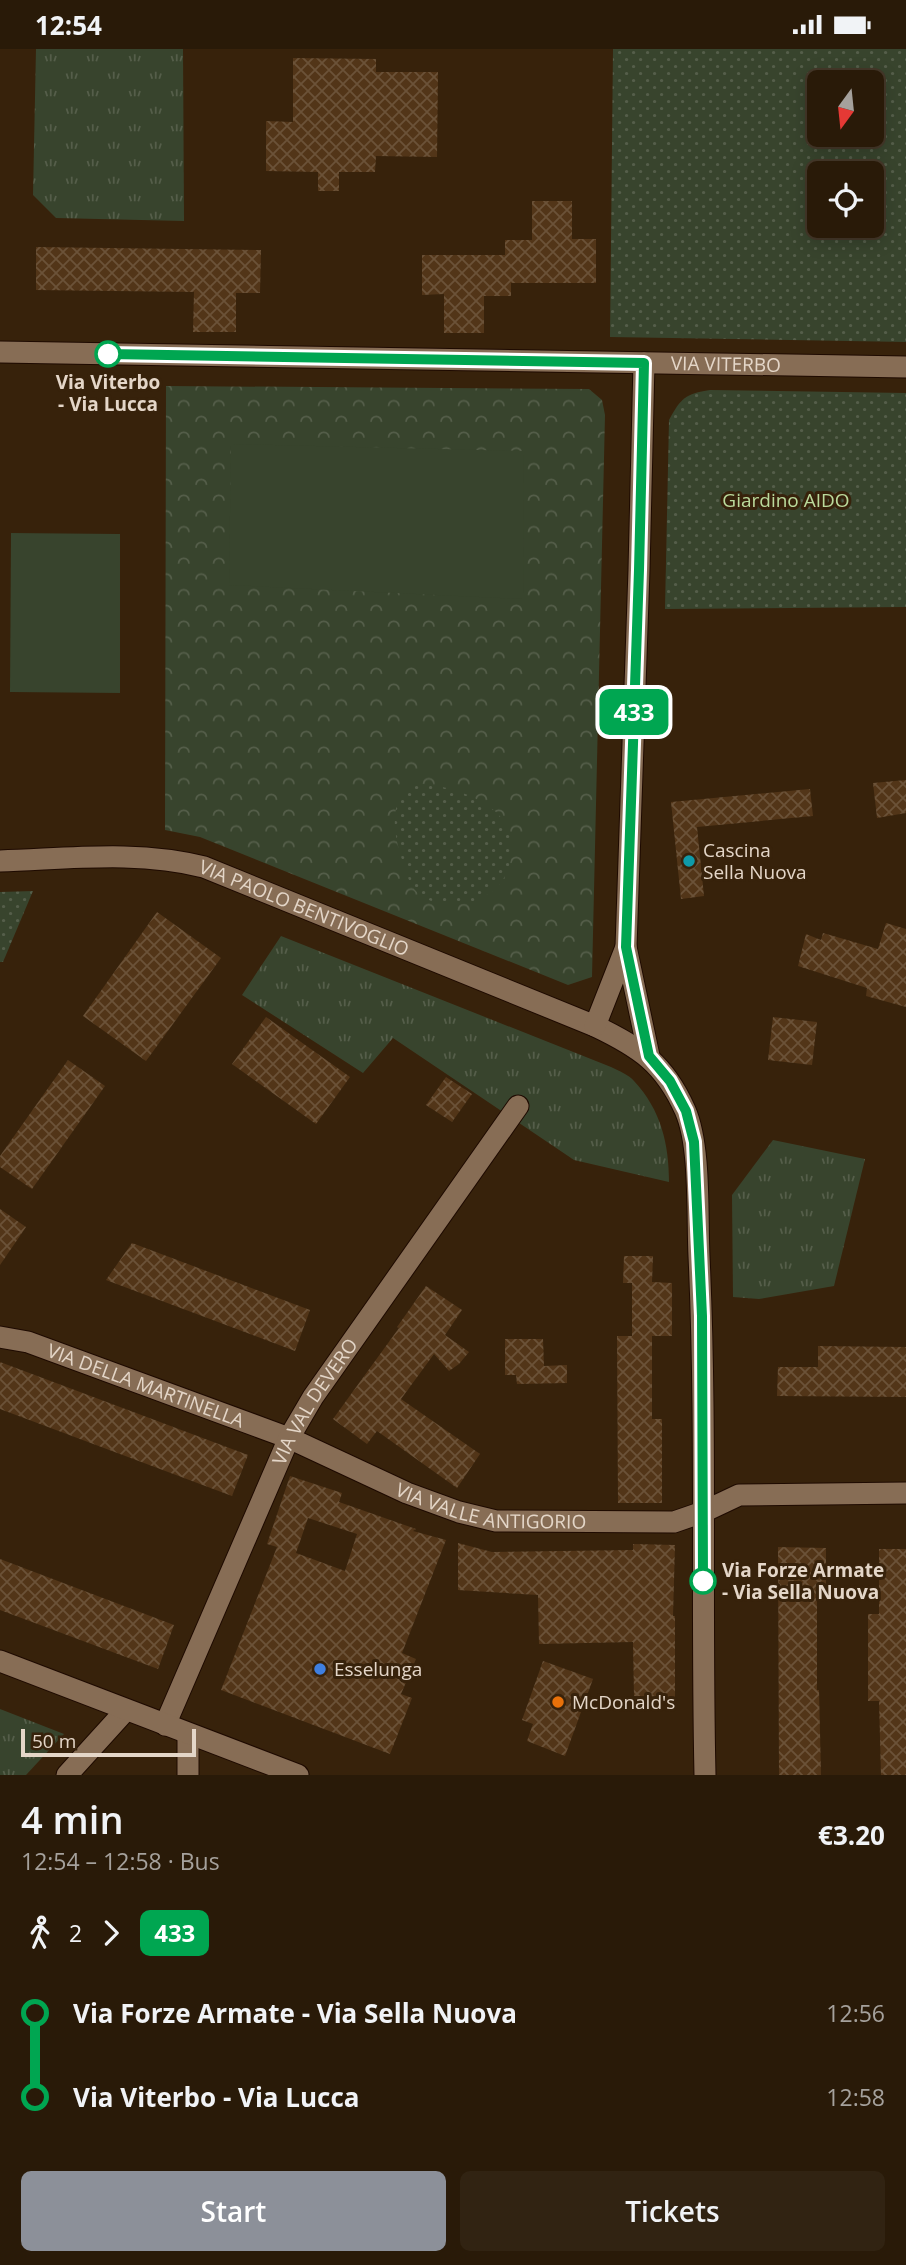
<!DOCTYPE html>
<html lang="en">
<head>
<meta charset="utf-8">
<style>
	body { margin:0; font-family:"Open Sans",sans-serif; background:#312312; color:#f1f3f6; height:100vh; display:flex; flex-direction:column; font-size:26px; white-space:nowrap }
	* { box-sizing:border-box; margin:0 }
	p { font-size:23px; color:#a5a19c }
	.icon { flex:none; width:38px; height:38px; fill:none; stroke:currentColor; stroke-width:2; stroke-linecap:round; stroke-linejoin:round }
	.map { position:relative; height:1726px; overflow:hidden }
	.details { display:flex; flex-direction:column; background:#291a08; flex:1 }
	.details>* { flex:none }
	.badge { padding:0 14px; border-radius:10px; font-size:24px; line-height:46px }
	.needle { width:46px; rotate:195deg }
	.tools { position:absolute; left:807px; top:21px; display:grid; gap:14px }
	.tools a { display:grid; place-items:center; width:77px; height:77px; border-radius:10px; background:#291a08; box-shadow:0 4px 18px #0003,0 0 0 2px #453829; font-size:35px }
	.scale { position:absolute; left:21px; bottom:18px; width:175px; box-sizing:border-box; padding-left:7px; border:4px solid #e4d6c8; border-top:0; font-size:19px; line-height:24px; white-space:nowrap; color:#e4d6c8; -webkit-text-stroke:5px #37220b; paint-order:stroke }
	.map>.badge { position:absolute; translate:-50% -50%; box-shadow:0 0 0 4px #fff }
	.legs { display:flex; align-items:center; gap:10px; height:77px; padding:0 21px; font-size:23px }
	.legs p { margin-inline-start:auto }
	.overview { display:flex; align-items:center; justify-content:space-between; height:119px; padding:0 21px }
	h1 { font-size:38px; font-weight:600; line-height:52px }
	.action { display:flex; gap:14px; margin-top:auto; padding:14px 21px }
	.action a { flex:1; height:80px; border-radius:10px; background:#8c9099; color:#fff; font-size:28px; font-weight:600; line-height:80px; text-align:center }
	.action a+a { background:#312312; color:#f1f3f6 }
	ul { padding:0 21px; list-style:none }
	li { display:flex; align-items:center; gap:24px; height:84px; font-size:26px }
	li i { display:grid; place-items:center; width:10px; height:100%; margin:0 9px; background:currentColor }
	li i::after { content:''; width:18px; height:18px; margin:-9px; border:5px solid; border-radius:50%; background:#291a08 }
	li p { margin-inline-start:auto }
	li:first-child i { background:linear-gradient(#0000 50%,currentColor 0) }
	li:last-child i { background:linear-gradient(currentColor 50%,#0000 0) }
	.status { display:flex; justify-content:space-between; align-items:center; height:49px; padding:0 35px; background:#291a08; direction:ltr }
	.status svg { height:19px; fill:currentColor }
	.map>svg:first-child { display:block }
</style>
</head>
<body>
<div class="status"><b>12:54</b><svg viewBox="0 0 49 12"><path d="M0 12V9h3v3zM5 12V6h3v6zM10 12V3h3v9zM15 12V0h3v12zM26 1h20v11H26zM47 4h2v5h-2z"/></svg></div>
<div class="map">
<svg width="906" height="1726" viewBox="0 0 906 1726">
	<defs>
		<pattern id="grass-tufts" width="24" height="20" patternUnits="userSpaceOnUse" patternTransform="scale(1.75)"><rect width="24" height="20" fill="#38442d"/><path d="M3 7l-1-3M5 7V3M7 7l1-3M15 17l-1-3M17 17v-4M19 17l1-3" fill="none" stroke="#555e4a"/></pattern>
		<pattern id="forest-crowns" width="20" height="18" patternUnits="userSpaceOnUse" patternTransform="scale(1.75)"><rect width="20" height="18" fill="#38442d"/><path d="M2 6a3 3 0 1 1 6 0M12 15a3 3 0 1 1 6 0" fill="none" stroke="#555e4a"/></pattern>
		<pattern id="park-dots" width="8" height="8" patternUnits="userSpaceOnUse" patternTransform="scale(1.75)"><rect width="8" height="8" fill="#38442d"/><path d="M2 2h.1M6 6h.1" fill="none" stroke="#555e4a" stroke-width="1.8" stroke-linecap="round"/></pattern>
		<pattern id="building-cross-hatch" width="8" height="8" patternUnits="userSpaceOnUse" patternTransform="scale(1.75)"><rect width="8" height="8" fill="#523518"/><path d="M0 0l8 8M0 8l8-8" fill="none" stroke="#6b5238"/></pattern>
	</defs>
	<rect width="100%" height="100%" fill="#37220b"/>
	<g fill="url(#grass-tufts)">
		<polygon points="36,0 183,0 184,172 56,169 33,146"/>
		<path d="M281,887l330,131c8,4 18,8 23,14 27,29 35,63 35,101l-95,-22 -181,-122 -30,35 -121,-78z"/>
		<polygon points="773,1091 865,1110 834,1237 759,1250 733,1248 732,1146"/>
		<polygon points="0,1660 64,1685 26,1726 0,1726"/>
	</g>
	<polygon fill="url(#forest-crowns)" points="166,337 589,340 602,351 605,366 592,928 568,936 200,788 165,781"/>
	<g fill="url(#park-dots)" fill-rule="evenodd">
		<path d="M613,0h293v293l-296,-5zM872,33v53h-53v-53zM819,124h53v53h-53z"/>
		<path d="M710,341l196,3v214l-241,2 4,-189c12,-22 16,-26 41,-30z"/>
		<path d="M421,735c22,1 52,10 70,24 29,21 27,67 -3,86 -19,13 -51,16 -70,-1 -8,-7 -11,-18 -14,-28 -10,-26 -20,-73 17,-81z"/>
		<polygon points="33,842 3,913 0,913 0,843"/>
	</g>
	<g fill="#38442d">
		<polygon points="231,395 524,402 523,550 229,536"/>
		<polygon points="11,484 120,485 120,644 10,643"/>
	</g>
	<g fill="url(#building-cross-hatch)" fill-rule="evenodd">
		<polygon points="293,9 376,10 376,23 438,23 437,108 376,107 375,123 339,123 339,142 318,142 318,123 266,122 266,72 293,73"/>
		<polygon points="532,152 572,152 572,190 596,190 596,234 511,234 511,247 484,247 484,284 444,284 444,245 422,246 422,206 505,206 505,191 532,191"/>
		<polygon points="36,198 261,201 260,244 236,244 236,283 193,283 194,243 36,241"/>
		<polygon points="906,731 906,764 877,769 873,734"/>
		<polygon points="810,740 813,767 697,778 704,847 681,850 671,753"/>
		<polygon points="157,863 221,909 146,1012 83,967"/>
		<polygon points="886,874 906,880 906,958 866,947 867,939 798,917 806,885 821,891 823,884 878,900"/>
		<polygon points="266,968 350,1028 316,1075 232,1015"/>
		<polygon points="773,968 817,973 812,1016 768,1011"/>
		<polygon points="68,1011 105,1037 32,1140 0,1118 0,1107"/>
		<polygon points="446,1028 472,1045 452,1073 426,1056"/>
		<polygon points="0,1160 26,1178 0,1216"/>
		<polygon points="132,1194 310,1261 295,1302 106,1231"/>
		<polygon points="624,1207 653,1207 652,1233 672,1234 672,1287 652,1287 652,1370 662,1370 662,1454 618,1454 617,1287 632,1287 632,1234 623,1234"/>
		<polygon points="426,1237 462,1261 445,1286 469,1303 459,1315 449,1322 434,1305 401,1350 480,1405 457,1439 377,1382 367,1395 333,1370 399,1279 397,1278"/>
		<polygon points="505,1290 543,1290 544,1317 567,1316 567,1334 517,1335 516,1326 505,1326"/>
		<polygon points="818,1297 906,1298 906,1348 777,1347 778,1318 818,1318"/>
		<polygon points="0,1313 248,1406 232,1447 0,1360"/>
		<path d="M290,1427l52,17 -3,9 77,27 -3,2 33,9 -44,113 14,6 -15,35 11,4 -22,56 -169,-64 56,-143 -10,-3zM308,1469l49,16 -12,37 -49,-18z"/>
		<polygon points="458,1494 492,1503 633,1501 633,1495 675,1496 673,1567 675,1567 675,1648 634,1647 633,1593 539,1595 538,1546 458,1541"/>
		<polygon points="778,1498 826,1499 826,1549 817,1549 817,1641 819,1641 821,1726 779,1726"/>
		<polygon points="879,1500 906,1500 906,1726 881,1726 879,1652 868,1652 868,1565 879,1565"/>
		<polygon points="0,1510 174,1576 158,1620 0,1561"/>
		<polygon points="543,1612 593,1630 565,1707 527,1692 533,1675 522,1671"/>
	</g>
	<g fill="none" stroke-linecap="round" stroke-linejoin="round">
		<g stroke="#1e0a00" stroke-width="23">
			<g id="street">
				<path id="s1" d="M0,303l906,15"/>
				<polyline points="644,314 639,521 626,898 649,1007"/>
				<path id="s2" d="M0,812c68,-2 137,-11 204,6l391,159c44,21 69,37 90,84 16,36 12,106 14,146 8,173 2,346 6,519"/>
				<polyline points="595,977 626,898"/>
				<path id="s3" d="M0,1288l28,5 261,96 118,55 52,19 37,9 178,1 29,-10 36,-17 167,-2"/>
				<path id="s4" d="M165,1676l124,-287 24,-41 205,-291"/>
				<polyline points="188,1685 188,1726"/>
				<polyline points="67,1726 126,1661"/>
			</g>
		</g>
		<g stroke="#1e0a00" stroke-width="23">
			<polyline id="secondary" points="0,1612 298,1726"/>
		</g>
		<use href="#street" stroke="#876d55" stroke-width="21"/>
		<use href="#secondary" stroke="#876d55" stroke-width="21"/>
	</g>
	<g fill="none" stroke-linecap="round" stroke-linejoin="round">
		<g stroke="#fff" stroke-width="16">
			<polyline id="line-1" points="108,305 644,314 639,521 626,898 649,1007 670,1032 686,1062 694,1093 702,1267 703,1532"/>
		</g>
		<use href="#line-1" stroke="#00a651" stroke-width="10"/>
	</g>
	<g fill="#fff" stroke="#00a651" stroke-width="3.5">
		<circle cx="108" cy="305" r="12"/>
		<circle cx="703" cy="1532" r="12"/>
	</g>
	<circle fill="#0f9aa8" stroke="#37220b" stroke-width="2.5" cx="689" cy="812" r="7"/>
	<circle fill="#3f7fe0" stroke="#37220b" stroke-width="2.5" cx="320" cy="1620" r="7"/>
	<circle fill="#e8710a" stroke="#37220b" stroke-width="2.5" cx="558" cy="1653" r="7"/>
	<g text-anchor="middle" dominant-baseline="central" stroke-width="6" stroke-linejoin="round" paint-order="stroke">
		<g font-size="19" fill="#e4d6c8" stroke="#37220b">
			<text stroke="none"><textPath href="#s1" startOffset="726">VIA VITERBO</textPath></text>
			<text stroke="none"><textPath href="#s2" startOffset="313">VIA PAOLO BENTIVOGLIO</textPath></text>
			<text stroke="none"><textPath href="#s3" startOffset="154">VIA DELLA MARTINELLA</textPath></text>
			<text stroke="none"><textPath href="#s4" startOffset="357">VIA VAL DEVERO</textPath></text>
			<text stroke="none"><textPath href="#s3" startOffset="523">VIA VALLE ANTIGORIO</textPath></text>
		</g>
		<g font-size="19" font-weight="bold" fill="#e4d6c8" stroke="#37220b">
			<text x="108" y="333">Via Viterbo<tspan x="108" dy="22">- Via Lucca</tspan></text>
			<text x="722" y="1521" text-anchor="start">Via Forze Armate<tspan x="722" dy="22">- Via Sella Nuova</tspan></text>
		</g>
		<g font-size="19" fill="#bada9c" stroke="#37220b">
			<text x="786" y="451">Giardino AIDO</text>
		</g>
		<g font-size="19" fill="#e4d6c8" stroke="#37220b" text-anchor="start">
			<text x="703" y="801">Cascina<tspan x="703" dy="22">Sella Nuova</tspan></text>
			<text x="334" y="1620">Esselunga</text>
			<text x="572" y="1653">McDonald's</text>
		</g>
	</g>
</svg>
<div class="tools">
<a><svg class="needle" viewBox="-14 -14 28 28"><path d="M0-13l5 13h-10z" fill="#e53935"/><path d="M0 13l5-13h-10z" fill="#a5a19c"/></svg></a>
<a><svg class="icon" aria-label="locate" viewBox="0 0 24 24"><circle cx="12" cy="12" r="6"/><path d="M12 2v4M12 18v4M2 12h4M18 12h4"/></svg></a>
</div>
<div class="scale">50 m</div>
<b class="badge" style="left:634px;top:663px;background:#00a651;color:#fff">433</b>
</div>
<section class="details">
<div class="overview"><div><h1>4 min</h1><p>12:54 – 12:58 · Bus</p></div><b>€3.20</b></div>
<div class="legs"><svg class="icon" aria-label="walk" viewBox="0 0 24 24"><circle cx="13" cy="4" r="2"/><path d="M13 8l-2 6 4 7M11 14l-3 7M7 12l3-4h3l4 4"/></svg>2<svg class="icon" aria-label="forward" viewBox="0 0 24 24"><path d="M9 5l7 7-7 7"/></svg><b class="badge" style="background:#00a651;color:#fff">433</b></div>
<ul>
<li><i style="color:#00a651"></i><b>Via Forze Armate - Via Sella Nuova</b><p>12:56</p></li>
<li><i style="color:#00a651"></i><b>Via Viterbo - Via Lucca</b><p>12:58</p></li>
</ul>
<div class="action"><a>Start</a><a>Tickets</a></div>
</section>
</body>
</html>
